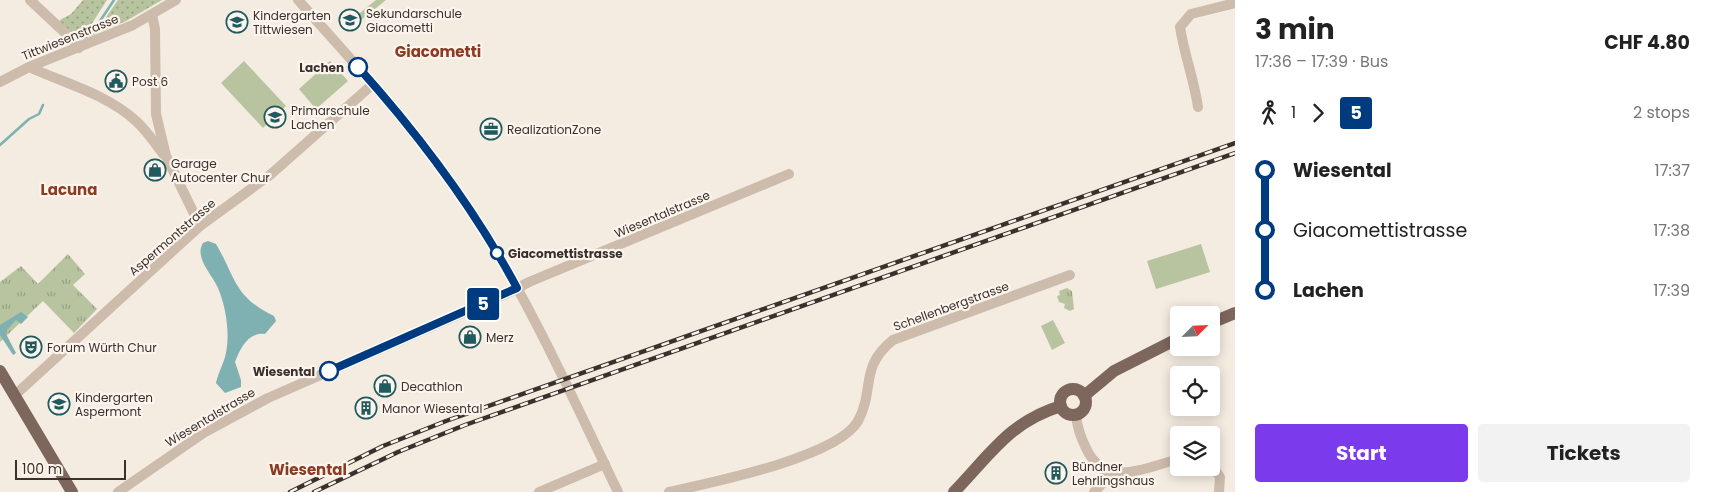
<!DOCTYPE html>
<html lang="en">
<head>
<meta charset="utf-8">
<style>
	body { margin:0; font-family:Poppins,sans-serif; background:#f2f2f2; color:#222; height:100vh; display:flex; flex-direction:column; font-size:19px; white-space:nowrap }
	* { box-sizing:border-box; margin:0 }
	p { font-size:16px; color:#767676 }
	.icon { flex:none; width:28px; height:28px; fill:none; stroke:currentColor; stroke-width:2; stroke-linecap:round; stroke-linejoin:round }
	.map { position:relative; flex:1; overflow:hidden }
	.panel { display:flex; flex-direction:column; background:#fff; width:475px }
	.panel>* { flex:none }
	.badge { padding:0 10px; border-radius:4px; font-size:18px; line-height:32px }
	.needle { width:32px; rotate:66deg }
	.fabs { position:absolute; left:1170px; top:306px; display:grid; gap:10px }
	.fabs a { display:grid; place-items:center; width:50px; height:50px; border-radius:5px; background:#fff; box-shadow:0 2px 12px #0003; font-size:25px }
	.scale { position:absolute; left:15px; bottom:12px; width:111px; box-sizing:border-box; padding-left:5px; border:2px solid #3b302b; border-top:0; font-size:14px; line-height:18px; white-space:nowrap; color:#3b302b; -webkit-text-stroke:4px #fbf5ee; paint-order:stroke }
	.map>.badge { position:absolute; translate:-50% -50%; box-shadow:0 0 0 2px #fff }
	.legs { display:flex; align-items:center; gap:8px; height:55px; padding:0 20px; font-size:16px }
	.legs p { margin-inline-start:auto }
	.summary { display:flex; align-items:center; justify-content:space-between; height:85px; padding:0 20px }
	h1 { font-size:28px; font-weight:700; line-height:38px }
	.primary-button { display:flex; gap:10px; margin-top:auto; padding:10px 20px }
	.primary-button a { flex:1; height:58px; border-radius:5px; background:#7c3aed; color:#fff; font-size:20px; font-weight:700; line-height:58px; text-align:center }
	.primary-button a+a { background:#f2f2f2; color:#222 }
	ul { padding:0 20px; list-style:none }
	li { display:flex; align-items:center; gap:18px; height:60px; font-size:19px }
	li i { display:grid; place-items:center; width:8px; height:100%; margin:0 6px; background:currentColor }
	li i::after { content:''; width:12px; height:12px; margin:-6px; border:4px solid; border-radius:50%; background:#fff }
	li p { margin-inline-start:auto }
	li:first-child i { background:linear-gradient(#0000 50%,currentColor 0) }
	li:last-child i { background:linear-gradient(currentColor 50%,#0000 0) }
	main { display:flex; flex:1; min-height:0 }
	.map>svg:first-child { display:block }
</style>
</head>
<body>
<main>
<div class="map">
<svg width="1235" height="492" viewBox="0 0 1235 492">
	<defs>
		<pattern id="grass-dots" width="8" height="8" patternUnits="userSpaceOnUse" patternTransform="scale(1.25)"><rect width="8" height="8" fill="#b8c4a0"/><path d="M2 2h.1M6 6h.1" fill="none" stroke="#97a083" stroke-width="1.8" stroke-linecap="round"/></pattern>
		<pattern id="park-tufts" width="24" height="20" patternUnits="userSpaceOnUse" patternTransform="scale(1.25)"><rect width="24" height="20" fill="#b8c4a0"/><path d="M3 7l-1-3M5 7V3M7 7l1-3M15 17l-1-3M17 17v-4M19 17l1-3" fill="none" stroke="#97a083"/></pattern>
	</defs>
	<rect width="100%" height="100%" fill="#f4ebe1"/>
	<g fill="url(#grass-dots)">
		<polygon points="83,0 107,0 91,25 76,38 60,23 60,20 71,14"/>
		<polygon points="118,0 162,0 126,21 82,40 100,26"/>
	</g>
	<g fill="url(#park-tufts)">
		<polygon points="68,254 85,274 73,285 97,309 74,333 43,301 0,342 0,282 21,266 38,284"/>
		<polygon points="1067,288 1072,291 1074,309 1070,311 1064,308 1065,304 1059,302 1057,296 1060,295 1059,291"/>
	</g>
	<g fill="#b8c4a0">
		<polygon points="376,0 386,0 350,29 346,24"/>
		<polygon points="244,61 286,106 263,128 221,83"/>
		<polygon points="330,61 348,81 316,109 299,89"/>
		<polygon points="1201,244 1210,272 1156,289 1147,261"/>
		<polygon points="1053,320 1065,343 1052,350 1041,326"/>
	</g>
	<g fill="#7fb0b2">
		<path d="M208,241l8,3c20,34 18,53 58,72l2,5 -11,13c-17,-2 -25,15 -30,28l6,18v7l-16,6 -9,-10c2,-10 8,-20 10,-30 4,-21 0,-46 -8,-65 -6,-14 -24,-30 -15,-45z"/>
		<polygon points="21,312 28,317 21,324 16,320 5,332 16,353 13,355 0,335 0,325"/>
	</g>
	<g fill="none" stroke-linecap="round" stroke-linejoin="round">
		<g stroke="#7fb0b2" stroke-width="2.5">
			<polyline points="84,37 98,24 114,0"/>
			<polyline points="0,145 29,119 39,114 43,105"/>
		</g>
		<g stroke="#cdbbac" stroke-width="10">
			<polyline points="30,0 77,44 79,48"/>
			<path d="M298,0c61,68 122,135 173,211 58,88 101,186 147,281"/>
			<polyline points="152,15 155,29 156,114 166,156 200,226"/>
			<path d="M29,67c35,16 78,27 107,54 10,9 19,22 27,33"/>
			<polyline points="0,82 29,67 133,25 176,0"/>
			<path d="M1198,107c-4,-28 -14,-53 -18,-80l11,-13 44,-11"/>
			<polyline points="15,395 200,226 270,175 373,84"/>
			<path d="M1076,415c1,11 5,23 10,33 19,42 59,19 93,11"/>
			<polyline points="1211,464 1220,477 1219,492"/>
			<polyline points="118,492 205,432 268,398 506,294 529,282 789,174"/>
			<polyline points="539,492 605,464"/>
			<path d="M669,492c41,-9 169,-35 189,-71 17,-31 1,-54 35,-81l177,-65"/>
			<polyline points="1094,492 1102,484 1106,471"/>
		</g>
		<g stroke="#7d675c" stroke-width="12">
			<polyline points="1211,323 1235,313"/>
			<polyline points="0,371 72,492"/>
			<circle cx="1073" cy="402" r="13"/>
			<polyline points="1084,396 1114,371 1179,338"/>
			<path d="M954,492c36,-37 55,-70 107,-86"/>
		</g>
		<g stroke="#3b302b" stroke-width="4.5">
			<g id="rail">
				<polyline points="290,492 383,446 446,421 1235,143"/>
				<polyline points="314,492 398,452 465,425 1235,153"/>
			</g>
		</g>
		<use href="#rail" stroke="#fbf5ee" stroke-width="2.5" stroke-dasharray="8" stroke-linecap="butt"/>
	</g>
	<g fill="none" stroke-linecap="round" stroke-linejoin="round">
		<g stroke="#fff" stroke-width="11">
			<path id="line-1" d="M329,371l188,-83c-43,-80 -98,-153 -159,-221"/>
		</g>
		<use href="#line-1" stroke="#003b80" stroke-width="8"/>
	</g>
	<defs>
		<g id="school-ring" transform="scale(1.125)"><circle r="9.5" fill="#fbf5ee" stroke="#1f5a5e" stroke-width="1.5"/><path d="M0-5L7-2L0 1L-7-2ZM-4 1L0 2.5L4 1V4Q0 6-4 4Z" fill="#1f5a5e"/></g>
		<g id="civic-ring" transform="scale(1.125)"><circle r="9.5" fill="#fbf5ee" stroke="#1f5a5e" stroke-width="1.5"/><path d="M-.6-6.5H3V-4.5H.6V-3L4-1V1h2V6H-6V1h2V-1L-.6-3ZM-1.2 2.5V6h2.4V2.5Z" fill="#1f5a5e"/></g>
		<g id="office-ring" transform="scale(1.125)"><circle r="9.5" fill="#fbf5ee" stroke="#1f5a5e" stroke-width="1.5"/><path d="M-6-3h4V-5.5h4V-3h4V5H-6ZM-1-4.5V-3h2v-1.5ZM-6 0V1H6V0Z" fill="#1f5a5e"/></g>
		<g id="shop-ring" transform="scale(1.125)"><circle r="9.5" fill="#fbf5ee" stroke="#1f5a5e" stroke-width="1.5"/><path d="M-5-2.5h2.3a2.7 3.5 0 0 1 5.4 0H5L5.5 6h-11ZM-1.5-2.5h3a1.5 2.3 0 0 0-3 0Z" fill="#1f5a5e"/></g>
		<g id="theatre-ring" transform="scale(1.125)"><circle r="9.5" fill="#fbf5ee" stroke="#1f5a5e" stroke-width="1.5"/><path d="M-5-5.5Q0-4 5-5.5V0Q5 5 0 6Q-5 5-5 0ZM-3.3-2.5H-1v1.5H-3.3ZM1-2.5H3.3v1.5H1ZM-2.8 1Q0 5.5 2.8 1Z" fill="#1f5a5e"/></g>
		<g id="building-ring" transform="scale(1.125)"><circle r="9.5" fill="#fbf5ee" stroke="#1f5a5e" stroke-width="1.5"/><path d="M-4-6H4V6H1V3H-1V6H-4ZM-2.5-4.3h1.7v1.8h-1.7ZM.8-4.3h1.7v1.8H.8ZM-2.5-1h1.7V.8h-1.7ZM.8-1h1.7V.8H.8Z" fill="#1f5a5e"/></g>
	</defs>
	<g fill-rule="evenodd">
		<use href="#school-ring" x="350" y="20"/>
		<use href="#school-ring" x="237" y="22"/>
		<use href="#civic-ring" x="116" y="81"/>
		<use href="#school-ring" x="275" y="117"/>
		<use href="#office-ring" x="491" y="129"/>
		<use href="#shop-ring" x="155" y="170"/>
		<use href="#shop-ring" x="470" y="337"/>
		<use href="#theatre-ring" x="31" y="347"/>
		<use href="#shop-ring" x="385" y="386"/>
		<use href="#school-ring" x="59" y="404"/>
		<use href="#building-ring" x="366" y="408"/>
		<use href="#building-ring" x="1056" y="473"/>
	</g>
	<g fill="#fff" stroke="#003b80" stroke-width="2.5">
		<circle cx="358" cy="67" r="9"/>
		<circle cx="497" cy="253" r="6"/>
		<circle cx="329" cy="371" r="9"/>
	</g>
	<g text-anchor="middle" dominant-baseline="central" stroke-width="4.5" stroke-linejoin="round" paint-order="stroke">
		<g font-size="12" fill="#3b302b" stroke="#fbf5ee" text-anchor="start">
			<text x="366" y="13">Sekundarschule<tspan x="366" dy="14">Giacometti</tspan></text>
			<text x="253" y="15">Kindergarten<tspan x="253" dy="14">Tittwiesen</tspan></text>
			<text x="132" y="81">Post 6</text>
			<text x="291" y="110">Primarschule<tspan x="291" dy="14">Lachen</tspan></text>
			<text x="507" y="129">RealizationZone</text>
			<text x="171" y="163">Garage<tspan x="171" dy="14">Autocenter Chur</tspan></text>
			<text x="486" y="337">Merz</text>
			<text x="47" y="347">Forum Würth Chur</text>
			<text x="401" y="386">Decathlon</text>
			<text x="75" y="397">Kindergarten<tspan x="75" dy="14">Aspermont</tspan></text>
			<text x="382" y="408">Manor Wiesental</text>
			<text x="1072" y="466">Bündner<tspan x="1072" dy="14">Lehrlingshaus</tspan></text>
		</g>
		<g font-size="12" fill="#3b302b" stroke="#fbf5ee">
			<text transform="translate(70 37) rotate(-22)">Tittwiesenstrasse</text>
			<text transform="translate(662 214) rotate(-23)">Wiesentalstrasse</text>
			<text transform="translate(172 237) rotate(-41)">Aspermontstrasse</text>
			<text transform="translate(951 306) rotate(-20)">Schellenbergstrasse</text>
			<text transform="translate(210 417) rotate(-31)">Wiesentalstrasse</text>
		</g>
		<g font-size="12" font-weight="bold" fill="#3b302b" stroke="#fbf5ee" text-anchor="end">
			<text x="344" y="67">Lachen</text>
			<text x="508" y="253" text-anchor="start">Giacomettistrasse</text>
			<text x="315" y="371">Wiesental</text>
		</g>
		<g font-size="15" font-weight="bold" fill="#8c3b22" stroke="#fbf5ee">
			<text x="438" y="51">Giacometti</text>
			<text x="69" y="189">Lacuna</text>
			<text x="308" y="469">Wiesental</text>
		</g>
	</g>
</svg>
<div class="fabs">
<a><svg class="needle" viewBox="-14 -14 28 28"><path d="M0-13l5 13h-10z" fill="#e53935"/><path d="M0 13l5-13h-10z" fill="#767676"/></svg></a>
<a><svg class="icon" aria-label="locate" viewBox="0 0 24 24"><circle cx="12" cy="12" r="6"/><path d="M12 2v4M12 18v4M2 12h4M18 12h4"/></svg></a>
<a><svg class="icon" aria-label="layers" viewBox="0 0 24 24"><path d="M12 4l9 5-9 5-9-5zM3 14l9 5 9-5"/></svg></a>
</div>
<div class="scale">100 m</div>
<b class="badge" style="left:483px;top:304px;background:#003b80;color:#fff">5</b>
</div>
<section class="panel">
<div class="summary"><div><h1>3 min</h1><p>17:36 – 17:39 · Bus</p></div><b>CHF 4.80</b></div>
<div class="legs"><svg class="icon" aria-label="walk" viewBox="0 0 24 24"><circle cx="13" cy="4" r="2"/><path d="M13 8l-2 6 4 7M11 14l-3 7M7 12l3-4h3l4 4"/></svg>1<svg class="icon" aria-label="forward" viewBox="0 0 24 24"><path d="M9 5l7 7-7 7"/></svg><b class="badge" style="background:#003b80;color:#fff">5</b><p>2 stops</p></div>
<ul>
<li><i style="color:#003b80"></i><b>Wiesental</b><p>17:37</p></li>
<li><i style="color:#003b80"></i><span>Giacomettistrasse</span><p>17:38</p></li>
<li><i style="color:#003b80"></i><b>Lachen</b><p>17:39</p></li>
</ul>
<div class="primary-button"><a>Start</a><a>Tickets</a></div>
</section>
</main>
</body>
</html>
